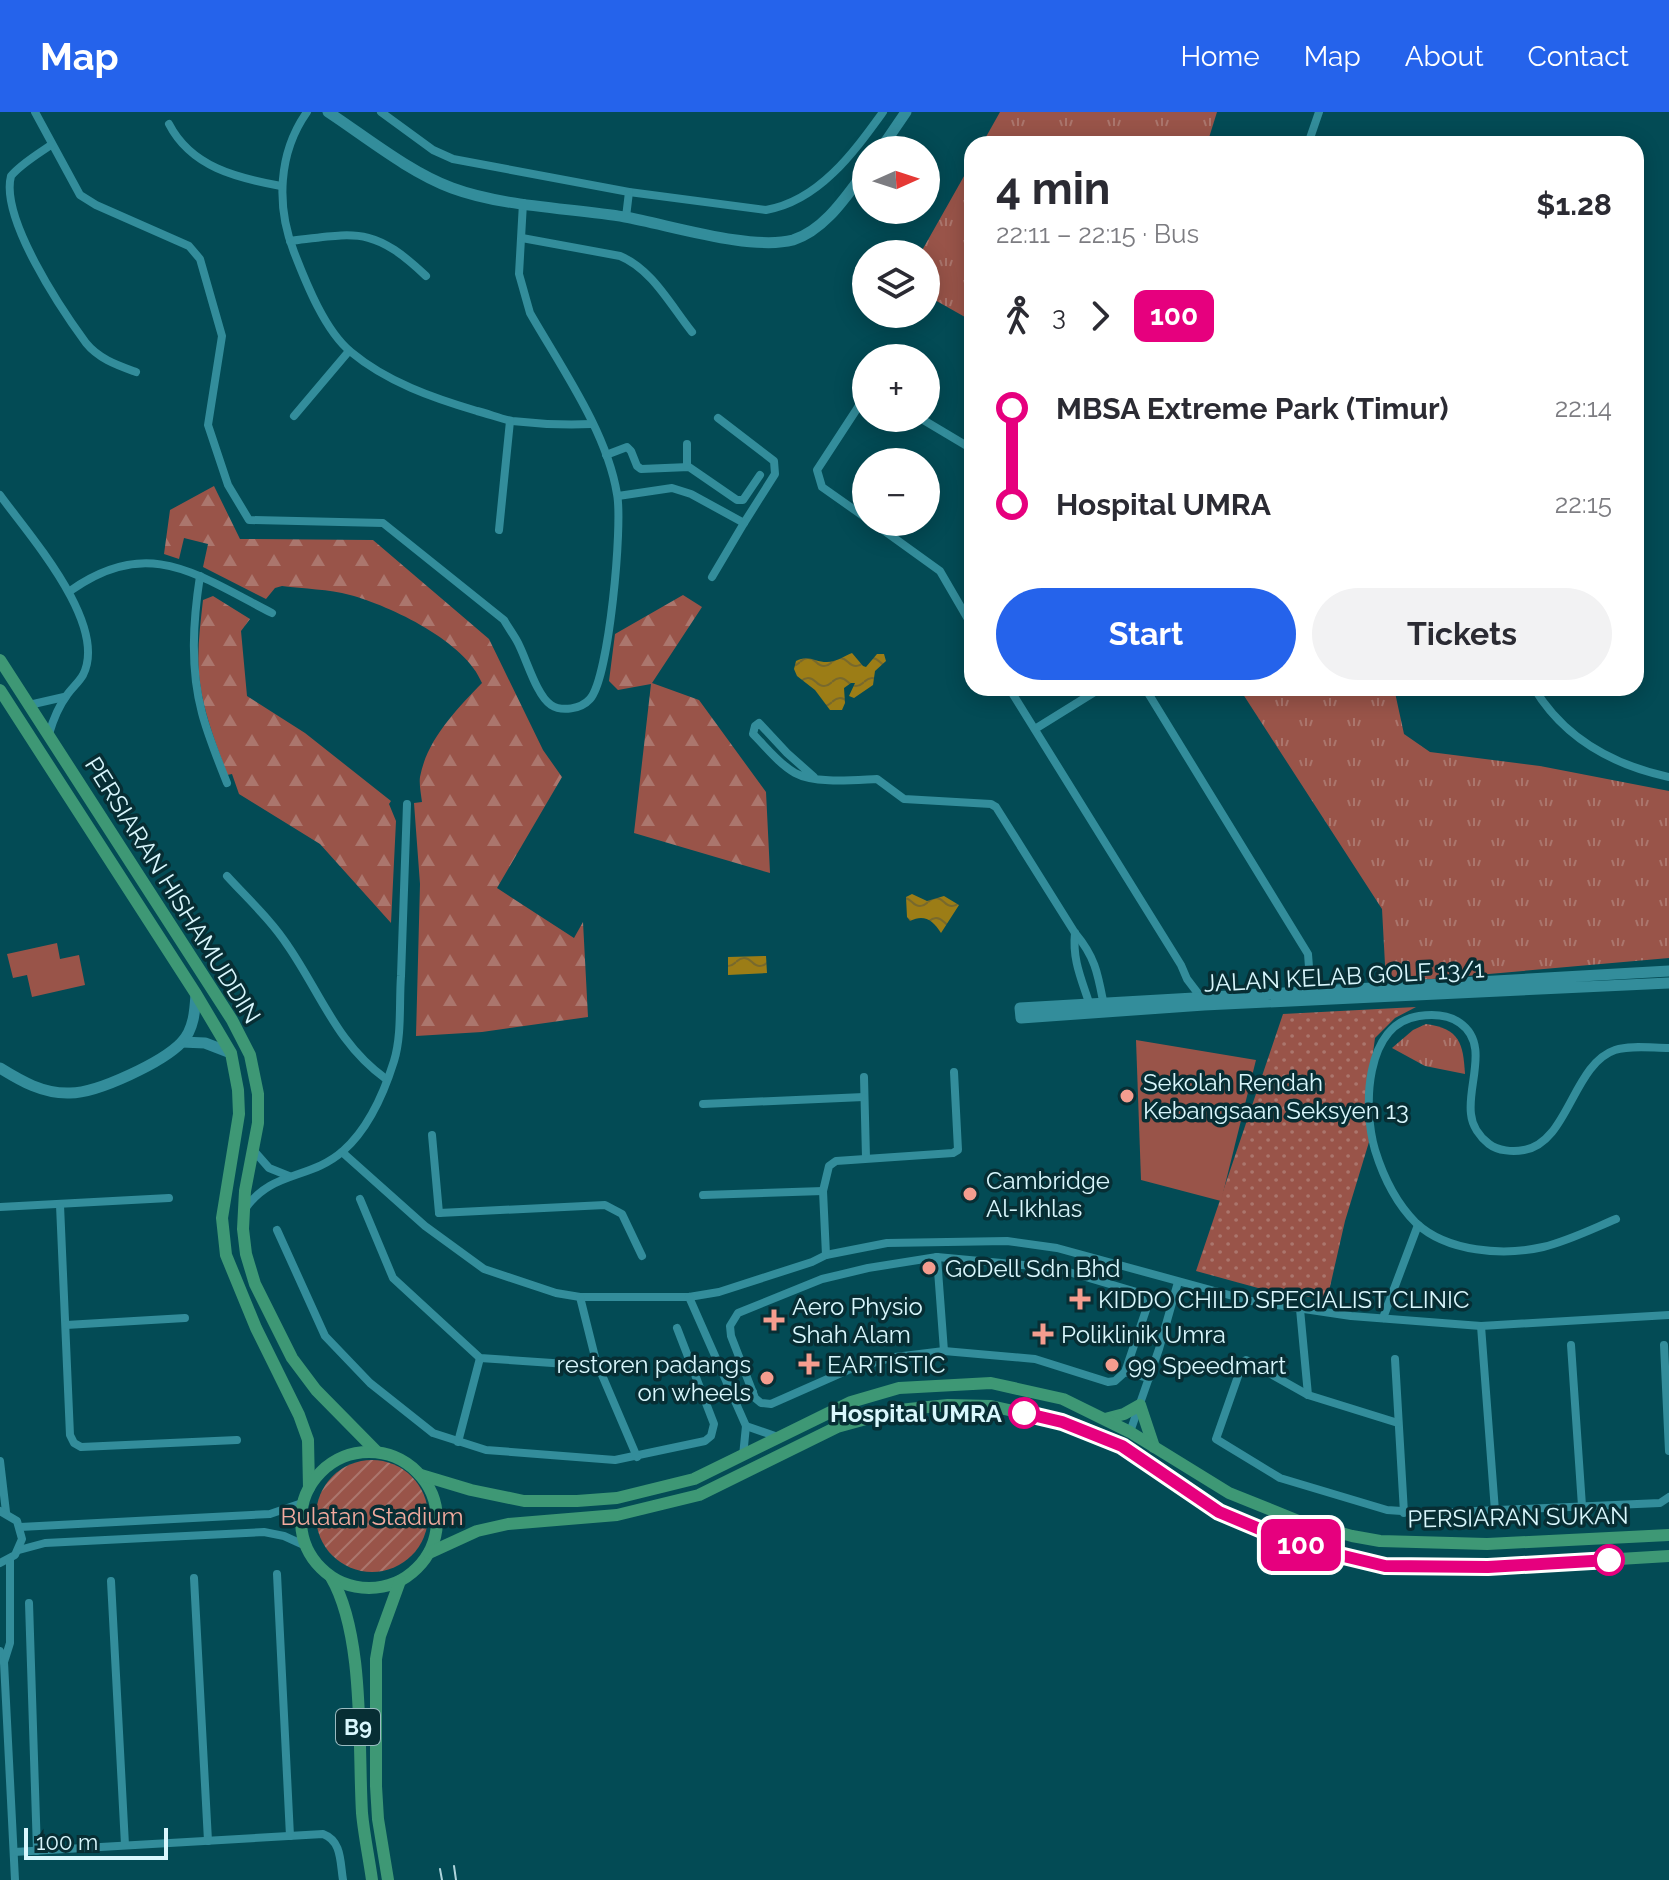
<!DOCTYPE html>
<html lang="en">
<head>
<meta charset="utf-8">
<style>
	body { margin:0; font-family:Raleway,sans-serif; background:#f2f2f3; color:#2b2b33; height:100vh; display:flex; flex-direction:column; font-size:30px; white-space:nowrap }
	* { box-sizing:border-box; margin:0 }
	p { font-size:26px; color:#7c7c81 }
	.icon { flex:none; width:44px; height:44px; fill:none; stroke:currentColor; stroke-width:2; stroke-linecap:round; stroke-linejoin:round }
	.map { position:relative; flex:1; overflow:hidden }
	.side { position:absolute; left:964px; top:24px; width:680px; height:560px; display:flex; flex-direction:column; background:#fff; border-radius:24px; box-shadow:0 4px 20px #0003 }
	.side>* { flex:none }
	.badge { padding:0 16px; border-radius:12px; font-size:28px; line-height:52px }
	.needle { width:52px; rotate:87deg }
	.buttons { position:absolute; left:852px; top:24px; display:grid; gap:16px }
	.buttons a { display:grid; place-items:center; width:88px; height:88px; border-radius:50%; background:#fff; box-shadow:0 4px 20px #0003; font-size:40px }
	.scale { position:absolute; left:24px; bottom:20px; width:144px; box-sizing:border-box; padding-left:8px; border:4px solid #d9f7fd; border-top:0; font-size:22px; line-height:28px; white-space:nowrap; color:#d9f7fd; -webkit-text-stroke:6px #072e34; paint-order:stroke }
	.map>.badge { position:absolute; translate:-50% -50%; box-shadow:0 0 0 4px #fff }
	.legs { display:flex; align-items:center; gap:12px; height:88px; padding:0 32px; font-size:26px }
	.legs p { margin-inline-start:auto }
	.overview { display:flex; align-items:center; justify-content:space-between; height:136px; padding:0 32px }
	h1 { font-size:44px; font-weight:700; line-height:60px }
	.action { display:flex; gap:16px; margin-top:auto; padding:16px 32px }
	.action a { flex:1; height:92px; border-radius:48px; background:#2563eb; color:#fff; font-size:32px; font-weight:700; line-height:92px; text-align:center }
	.action a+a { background:#f2f2f3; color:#2b2b33 }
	ul { padding:0 32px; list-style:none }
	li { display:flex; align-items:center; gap:28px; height:96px; font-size:30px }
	li i { display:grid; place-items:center; width:12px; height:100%; margin:0 10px; background:currentColor }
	li i::after { content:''; width:20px; height:20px; margin:-10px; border:6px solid; border-radius:50%; background:#fff }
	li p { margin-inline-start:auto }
	li:first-child i { background:linear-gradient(#0000 50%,currentColor 0) }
	li:last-child i { background:linear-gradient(currentColor 50%,#0000 0) }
	header { display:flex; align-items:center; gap:48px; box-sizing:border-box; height:112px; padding:0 40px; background:#2563eb; color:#fff }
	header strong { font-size:38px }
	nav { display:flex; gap:44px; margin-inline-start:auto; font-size:28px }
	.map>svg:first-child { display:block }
</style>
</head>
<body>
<header>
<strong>Map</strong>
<nav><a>Home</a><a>Map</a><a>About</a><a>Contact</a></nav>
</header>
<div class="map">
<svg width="1669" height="1768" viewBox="0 0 1669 1768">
	<defs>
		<pattern id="grass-tufts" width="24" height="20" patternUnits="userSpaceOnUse" patternTransform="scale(2)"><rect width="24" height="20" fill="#995449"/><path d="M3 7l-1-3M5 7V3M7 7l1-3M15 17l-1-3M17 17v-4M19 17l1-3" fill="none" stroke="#ab766d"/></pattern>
		<pattern id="forest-firs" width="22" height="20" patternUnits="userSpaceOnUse" patternTransform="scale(2)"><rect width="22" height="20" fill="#995449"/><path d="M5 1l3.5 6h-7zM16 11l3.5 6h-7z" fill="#ab766d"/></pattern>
		<pattern id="park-dots" width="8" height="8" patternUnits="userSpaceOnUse" patternTransform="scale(2)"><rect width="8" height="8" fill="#995449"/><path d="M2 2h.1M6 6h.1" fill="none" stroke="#ab766d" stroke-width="1.8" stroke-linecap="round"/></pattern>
		<pattern id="garden-furrows" width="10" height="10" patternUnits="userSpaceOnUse" patternTransform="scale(2)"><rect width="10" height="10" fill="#995449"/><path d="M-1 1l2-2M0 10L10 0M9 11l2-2" fill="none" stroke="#ab766d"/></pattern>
		<pattern id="water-waves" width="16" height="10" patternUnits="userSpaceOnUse" patternTransform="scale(2)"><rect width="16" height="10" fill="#9c7d16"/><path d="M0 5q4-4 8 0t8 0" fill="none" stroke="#78692c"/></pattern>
	</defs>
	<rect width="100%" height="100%" fill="#034b55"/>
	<g fill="url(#grass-tufts)">
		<polygon points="1000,0 1217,0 1207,32 982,32"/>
		<polygon points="972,50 972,209 926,183 926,142 920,142"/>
		<polygon points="1239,576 1394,576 1404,622 1430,640 1540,654 1669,679 1669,846 1386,871 1382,797"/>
		<path d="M1426,912c34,5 37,19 39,50l-40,-8 -33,-18 21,-18z"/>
	</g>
	<g fill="url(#forest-firs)">
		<path d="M214,374l26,53 133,1 116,99 54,111 19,27 -65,111 77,50 9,-16 5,95 -106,15 -66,4 4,-152 -6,-81 8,-1c-1,-8 -3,-18 -2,-25 7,-38 37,-68 62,-94 -16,-41 -91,-77 -132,-88 -21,-6 -46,-6 -68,-9l-7,2 -9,11 -63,-32 5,-23 -24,-6 -5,21 -15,-5 6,-44z"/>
		<polygon points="683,483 702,495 652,571 699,588 766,680 770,761 634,721 651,572 618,578 609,569 615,522"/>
		<path d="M213,484l37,23 -9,12 6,65 58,37 86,68 -2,3 7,17 -5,102 -71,-79 -81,-50 -7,-20 -5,1c-10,-30 -23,-60 -27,-92 -4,-28 0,-55 3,-83z"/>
	</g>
	<polygon fill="url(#park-dots)" points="1416,895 1395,906 1375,926 1367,985 1369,1030 1345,1109 1327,1188 1258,1176 1196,1159 1283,902"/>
	<circle fill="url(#garden-furrows)" cx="372" cy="1404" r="56"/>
	<g fill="#995449">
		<polygon points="57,831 60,847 79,843 85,873 32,885 27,863 13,866 7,842"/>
		<polygon points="1136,928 1256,948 1221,1089 1141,1068"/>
	</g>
	<g fill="url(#water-waves)">
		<path d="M852,541l11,13 3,1 11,-13h7l2,7 -11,10 -2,14 -19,13 -5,-2 6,-13h-4l-7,5 1,15 -3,7h-12l-15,-20 -18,-14 -3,-7 2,-8c12,-7 19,1 31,1 9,0 17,-6 25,-9z"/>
		<path d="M912,782l15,7 17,-5 15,9 -18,28c-8,-13 -17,-19 -31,-12l-3,-4 -1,-20z"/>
		<polygon points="766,844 767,861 728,863 728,845"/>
	</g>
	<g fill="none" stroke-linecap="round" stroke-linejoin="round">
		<g stroke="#338d9b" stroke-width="8">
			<path d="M35,0l45,83 16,10 93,41 11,13 22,77 -14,89 20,60 21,35 134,3 121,97c4,7 9,14 13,21 9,16 19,54 34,64 11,7 30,4 39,-6 19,-21 33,-174 27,-205 -10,-62 -56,-127 -87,-181l-11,-39 4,-71"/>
			<path d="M307,0c-29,41 -31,94 -13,140 12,31 31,79 57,100 36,30 82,46 126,59 12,3 24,8 35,10 26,3 54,4 80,3"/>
			<path d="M381,0l52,38 20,9 176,33 137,18c53,-9 88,-58 117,-98"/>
			<path d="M169,12c22,43 68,54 112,62"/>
			<polyline points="1308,32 1319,0"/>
			<path d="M51,33c-13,9 -30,19 -40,31 -11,42 50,133 75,167 13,16 31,22 50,29"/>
			<polyline points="626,105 629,80"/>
			<path d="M522,126l98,18c32,13 51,50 72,76"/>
			<path d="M290,129c68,-8 83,-15 136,35"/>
			<polyline points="866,283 817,358 822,375 866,406"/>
			<polyline points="294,304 349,239"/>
			<polyline points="920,306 972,337"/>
			<polyline points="606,343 627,335 631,339 637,354 641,357 689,355 737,388 743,388 760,363"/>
			<polyline points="687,354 687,332"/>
			<path d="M0,383c28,39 109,129 83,180 -4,7 -11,13 -16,20 -9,12 -14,25 -18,39"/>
			<polyline points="618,384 672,376 691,382 744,411 775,362 774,349 718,306"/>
			<polyline points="872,410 940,459 972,514"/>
			<polyline points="499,418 510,309"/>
			<path d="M200,464c-7,45 -10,92 2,137 6,23 16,47 25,70"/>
			<polyline points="712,465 744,411"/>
			<path d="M70,479c79,-56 127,-16 202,22"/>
			<polyline points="1009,576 1181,853 1187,867 1203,888"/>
			<polyline points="1145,576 1308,842 1309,855 1317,884"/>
			<path d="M1534,576c30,50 79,77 135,89"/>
			<polyline points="29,593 64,585"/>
			<polyline points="1035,617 1101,576"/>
			<path d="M814,665l-27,-24 -28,-30 -4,3 -2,8c13,13 26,30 42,39 20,11 59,7 82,6l27,20 87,5 5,3 79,126c21,25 23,42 29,73"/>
			<path d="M227,764c21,23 44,44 61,70 33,48 49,98 98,133"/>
			<path d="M1075,821c-3,29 8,49 16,76"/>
			<polyline points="864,965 866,1046"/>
			<polyline points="703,992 864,985"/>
			<polyline points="432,1023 439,1101"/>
			<polyline points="254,1039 269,1056 289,1064"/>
			<polyline points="342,1040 425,1114 484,1157 556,1181 580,1185 689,1185 719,1180 812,1150 826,1143 887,1131 1007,1129 1057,1136 1251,1189 1351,1204 1481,1214 1669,1203"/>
			<polyline points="703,1083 823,1079"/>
			<polyline points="360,1087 393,1166 480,1246 582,1253 596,1249"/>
			<polyline points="60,1093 70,1323 74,1331 81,1335 237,1328"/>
			<polyline points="0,1095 169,1086"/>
			<path d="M245,1097c27,-39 65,-29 98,-58 25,-22 41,-58 51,-90 8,-26 5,-58 7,-85 2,-58 4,-115 6,-172"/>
			<polyline points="439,1101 605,1093 622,1102 642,1144"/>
			<path d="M1616,1107c-24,10 -48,22 -73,28 -40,9 -96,5 -127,-24 -19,-19 -33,-47 -41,-73 -12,-41 -11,-126 44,-134 14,-2 30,-1 41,7 30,21 7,62 11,91 1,12 9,23 18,30 9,7 24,8 35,6 44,-7 49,-86 91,-100 15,-5 37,-2 54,-2"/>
			<polyline points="277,1118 325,1224 370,1271 433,1321 486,1338 615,1348 705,1329 711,1324 714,1312 677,1216"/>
			<polyline points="826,1143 823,1079 829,1054 836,1049 953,1041 958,1038 954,960"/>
			<polygon points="937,1145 1055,1156 1140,1181 1146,1198 1125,1260 1115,1269 1108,1270 1035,1247 944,1239 895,1245 848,1258 771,1292 761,1291 755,1286 731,1224 730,1214 738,1201 822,1167 868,1156"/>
			<polyline points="937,1145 944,1239"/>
			<polyline points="580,1185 596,1249 637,1345"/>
			<polyline points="689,1185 746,1314 743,1344"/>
			<polyline points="1300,1197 1308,1283"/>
			<polyline points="1383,1206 1418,1113"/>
			<polyline points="66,1213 185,1206"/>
			<polyline points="1481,1214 1495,1399"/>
			<polyline points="1571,1233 1582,1394"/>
			<polyline points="1664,1233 1669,1339"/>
			<polyline points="1395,1247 1404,1401"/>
			<polyline points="1125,1260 1149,1266"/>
			<polyline points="727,1271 745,1281 753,1280"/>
			<polyline points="1398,1311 1308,1283 1246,1248 1243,1250 1216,1327 1280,1366 1387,1398 1431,1401 1660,1391 1669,1385"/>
			<polyline points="746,1314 778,1325"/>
			<polyline points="1130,1320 1159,1237 1178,1170"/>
			<polyline points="458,1330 480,1246"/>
			<polyline points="0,1349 6,1400"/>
			<polyline points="0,1399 17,1409 22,1427 15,1443 0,1451"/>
			<polyline points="20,1415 270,1402 302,1391"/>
			<polyline points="19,1438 45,1431 264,1420 284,1424 306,1434"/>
			<polyline points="277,1462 290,1724"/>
			<polyline points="194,1466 208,1729"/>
			<polyline points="111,1469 125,1733"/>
			<polyline points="29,1491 37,1739"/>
			<polyline points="0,1539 4,1550 15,1768"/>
			<polyline points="4,1550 10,1531 10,1447"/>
			<path d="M14,1740l309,-18c19,7 17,28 20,46"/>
		</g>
		<g stroke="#338d9b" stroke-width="11">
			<path d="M328,0c38,25 81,60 124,76 51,19 119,20 173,29 45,8 126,34 168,23 32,-10 54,-45 73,-70"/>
			<polyline points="880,38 906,0"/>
			<polyline points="1669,859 1020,896 1021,906 1204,893 1669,871"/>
			<polyline points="182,930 205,931 231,941"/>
			<path d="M0,956c21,13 43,26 70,25 28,0 93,-31 112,-51 12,-13 13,-32 14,-48"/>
		</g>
		<g stroke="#3e9875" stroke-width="12">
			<polyline points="0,548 232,908 250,943 258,982 258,1011 245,1079 243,1117 246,1142 255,1172 292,1246 316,1278 377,1340"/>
			<polyline points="0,578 196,882 231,941 238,978 239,1002 222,1106 226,1143 256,1216 299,1303 308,1328 309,1376"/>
			<polyline points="1105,1307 1124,1302 1140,1293 1154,1335"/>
			<circle cx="369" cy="1408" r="68"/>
			<polyline points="421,1363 471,1378 524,1389 577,1389 617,1386 694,1367 851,1290 899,1276 991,1271 1063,1287 1130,1320 1229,1381 1301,1410 1352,1424 1380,1429 1487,1432 1669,1423"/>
			<polyline points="429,1441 477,1419 508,1412 617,1403 699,1383 837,1315 899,1298 948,1293 991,1294 1062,1310 1122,1334 1219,1400 1298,1433 1385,1454 1488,1455 1669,1444"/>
			<path d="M331,1465c34,58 27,168 31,236 2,22 7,45 10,67"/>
			<polyline points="388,1768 378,1707 376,1674 376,1547 380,1524 400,1469"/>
		</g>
		<g stroke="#aed4db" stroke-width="2">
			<polyline points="454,1754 456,1768"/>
			<polyline points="440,1757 442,1768"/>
		</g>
	</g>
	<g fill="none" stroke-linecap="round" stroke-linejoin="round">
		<g stroke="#fff" stroke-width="18">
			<polyline id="line-1" points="1024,1301 1062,1310 1122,1334 1219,1400 1298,1433 1385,1454 1488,1455 1609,1448"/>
		</g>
		<use href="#line-1" stroke="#e6007e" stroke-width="12"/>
	</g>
	<g fill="#f59d8f" stroke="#072e34" stroke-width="3">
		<circle cx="1127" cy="984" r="8"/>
		<circle cx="970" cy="1082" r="8"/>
		<circle cx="929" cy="1156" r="8"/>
		<path d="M1076 1175h8v8h8v8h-8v8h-8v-8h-8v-8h8z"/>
		<path d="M770 1196h8v8h8v8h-8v8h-8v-8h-8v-8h8z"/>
		<path d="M1039 1210h8v8h8v8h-8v8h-8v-8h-8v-8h8z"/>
		<path d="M805 1240h8v8h8v8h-8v8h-8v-8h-8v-8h8z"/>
		<circle cx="1112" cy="1253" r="8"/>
		<circle cx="767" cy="1266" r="8"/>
	</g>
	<g fill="#fff" stroke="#e6007e" stroke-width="4">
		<circle cx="1024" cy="1301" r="14"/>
		<circle cx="1609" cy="1448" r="14"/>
	</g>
	<g text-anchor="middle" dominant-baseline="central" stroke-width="7" stroke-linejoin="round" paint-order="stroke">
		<rect fill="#072e34" stroke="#9abbc1" stroke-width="2" x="336" y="1597" width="44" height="36" rx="6"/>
		<g font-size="22" font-weight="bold" fill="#d9f7fd">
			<text x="358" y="1615">B9</text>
		</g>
		<g font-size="24" fill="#d9f7fd" stroke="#072e34">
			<text transform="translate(173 778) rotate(58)">PERSIARAN HISHAMUDDIN</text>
			<text transform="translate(1344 864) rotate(-3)">JALAN KELAB GOLF 13/1</text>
			<text transform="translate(1518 1405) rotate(-1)">PERSIARAN SUKAN</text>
		</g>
		<g font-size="24" fill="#d9f7fd" stroke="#072e34" text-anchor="start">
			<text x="1143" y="970">Sekolah Rendah<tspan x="1143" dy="28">Kebangsaan Seksyen 13</tspan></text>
			<text x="986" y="1068">Cambridge<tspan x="986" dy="28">Al-Ikhlas</tspan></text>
			<text x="945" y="1156">GoDell Sdn Bhd</text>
			<text x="1098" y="1187">KIDDO CHILD SPECIALIST CLINIC</text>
			<text x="792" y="1194">Aero Physio<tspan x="792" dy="28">Shah Alam</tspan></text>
			<text x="1061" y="1222">Poliklinik Umra</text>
			<text x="751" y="1252" text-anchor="end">restoren padangs<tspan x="751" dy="28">on wheels</tspan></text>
			<text x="827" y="1252">EARTISTIC</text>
			<text x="1128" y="1253">99 Speedmart</text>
		</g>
		<g font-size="24" font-weight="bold" fill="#d9f7fd" stroke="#072e34" text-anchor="end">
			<text x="1002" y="1301">Hospital UMRA</text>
		</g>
		<g font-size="24" fill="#f3aa9e" stroke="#072e34">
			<text x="372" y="1404">Bulatan Stadium</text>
		</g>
	</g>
</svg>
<div class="buttons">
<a><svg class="needle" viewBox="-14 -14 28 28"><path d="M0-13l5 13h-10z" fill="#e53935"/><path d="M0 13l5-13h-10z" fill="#7c7c81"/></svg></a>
<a><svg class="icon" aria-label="layers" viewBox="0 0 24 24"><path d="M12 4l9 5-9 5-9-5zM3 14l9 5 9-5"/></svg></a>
<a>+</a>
<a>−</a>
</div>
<div class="scale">100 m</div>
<b class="badge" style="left:1301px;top:1433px;background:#e6007e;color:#fff">100</b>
<section class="side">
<div class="overview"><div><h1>4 min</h1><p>22:11 – 22:15 · Bus</p></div><b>$1.28</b></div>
<div class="legs"><svg class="icon" aria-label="walk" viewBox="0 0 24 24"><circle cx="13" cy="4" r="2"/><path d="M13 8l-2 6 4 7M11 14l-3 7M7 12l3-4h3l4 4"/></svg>3<svg class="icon" aria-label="forward" viewBox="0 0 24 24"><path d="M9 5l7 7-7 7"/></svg><b class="badge" style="background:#e6007e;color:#fff">100</b></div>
<ul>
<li><i style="color:#e6007e"></i><b>MBSA Extreme Park (Timur)</b><p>22:14</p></li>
<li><i style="color:#e6007e"></i><b>Hospital UMRA</b><p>22:15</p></li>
</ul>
<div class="action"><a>Start</a><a>Tickets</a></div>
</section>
</div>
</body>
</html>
